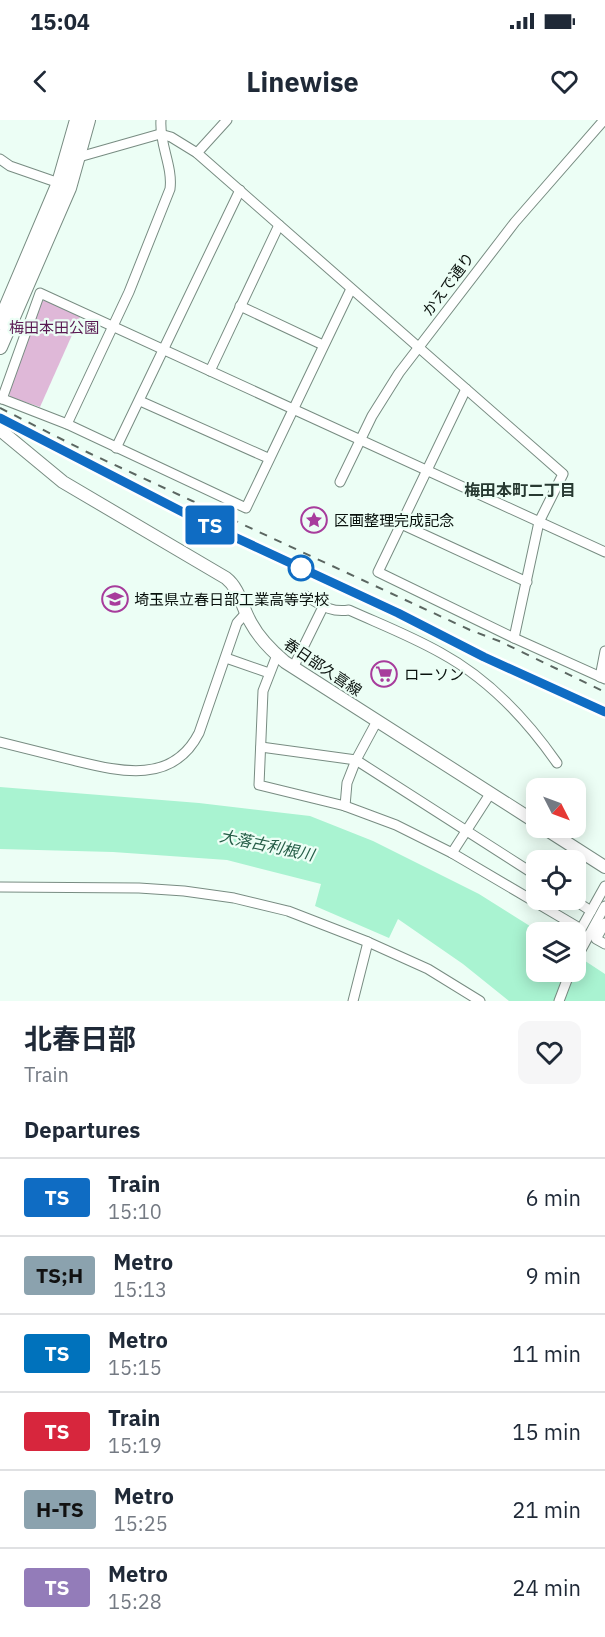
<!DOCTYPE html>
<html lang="en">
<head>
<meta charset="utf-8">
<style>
	body { margin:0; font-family:"IBM Plex Sans","Noto Sans JP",sans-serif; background:#f6f6f7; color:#1f2937; height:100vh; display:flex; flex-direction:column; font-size:22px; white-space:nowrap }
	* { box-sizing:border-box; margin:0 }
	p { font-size:20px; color:#747a83 }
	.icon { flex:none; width:33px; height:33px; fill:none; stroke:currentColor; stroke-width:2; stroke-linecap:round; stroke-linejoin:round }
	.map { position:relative; height:881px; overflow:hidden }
	.side { display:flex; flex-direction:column; background:#fff; flex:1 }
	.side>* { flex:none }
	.badge { padding:0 12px; border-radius:4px; font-size:21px; line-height:39px }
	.needle { width:39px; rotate:132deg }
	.tools { position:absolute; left:526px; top:658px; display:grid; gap:12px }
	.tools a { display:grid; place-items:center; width:60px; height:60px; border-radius:12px; background:#fff; box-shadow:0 3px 15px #0003; font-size:30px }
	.map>.badge { position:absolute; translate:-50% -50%; box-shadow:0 0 0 3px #fff }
	h2 { padding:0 24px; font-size:22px; line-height:54px }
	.round { display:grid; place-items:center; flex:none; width:63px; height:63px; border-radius:12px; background:#f6f6f7 }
	.overview { display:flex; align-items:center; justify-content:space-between; height:102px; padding:0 24px }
	h1 { font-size:28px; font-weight:700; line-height:45px }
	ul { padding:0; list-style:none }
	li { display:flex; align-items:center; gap:18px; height:78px; padding:0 24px; border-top:2px solid #e0e1e3 }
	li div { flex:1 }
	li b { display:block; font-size:22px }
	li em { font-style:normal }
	li .badge { min-width:66px; font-weight:700; text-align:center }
	.status { display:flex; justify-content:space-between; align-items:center; height:42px; padding:0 30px; background:#fff; direction:ltr }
	.status svg { height:16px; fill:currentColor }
	header { display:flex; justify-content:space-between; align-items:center; height:78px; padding:0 24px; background:#fff; font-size:27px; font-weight:700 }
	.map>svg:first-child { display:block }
</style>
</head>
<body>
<div class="status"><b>15:04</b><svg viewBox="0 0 49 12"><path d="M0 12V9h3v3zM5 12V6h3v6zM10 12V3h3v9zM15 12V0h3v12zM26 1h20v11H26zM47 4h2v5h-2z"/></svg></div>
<header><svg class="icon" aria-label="back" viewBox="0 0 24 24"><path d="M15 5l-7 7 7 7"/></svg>Linewise<svg class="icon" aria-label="heart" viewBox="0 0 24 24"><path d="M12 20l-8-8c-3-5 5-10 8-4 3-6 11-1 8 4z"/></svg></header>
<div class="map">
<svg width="605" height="881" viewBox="0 0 605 881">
	<rect width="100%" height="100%" fill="#ecfef5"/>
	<polygon fill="#dfb8d8" points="46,179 80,197 40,287 10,277 9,273 42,181"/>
	<polygon fill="#a9f3d1" points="0,667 199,683 310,696 373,721 479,774 541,813 537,813 537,852 576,852 576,835 605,854 605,881 509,881 463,844 398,799 389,818 315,786 321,764 227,740 113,732 0,729"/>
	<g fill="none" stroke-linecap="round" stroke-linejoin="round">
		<g stroke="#788c82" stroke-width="11">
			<g id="minor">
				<polyline points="197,33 227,0"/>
				<polyline points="79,37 160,14 171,17 197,33 563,354 539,402 514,518"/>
				<polyline points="0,39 10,46 59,63"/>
				<polyline points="240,186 323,225"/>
				<polyline points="210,251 279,105"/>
				<polyline points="466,269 378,452 514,518 605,559"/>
				<polyline points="0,278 67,304 246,388 351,169"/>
				<polyline points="2,279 40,173 605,432"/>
				<polyline points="140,281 268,338"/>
				<path d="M67,304l62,-132 41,-103c3,-23 -11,-45 -9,-69"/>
				<polyline points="116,328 240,70"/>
				<polyline points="340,362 372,296 399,253 515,102 604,0"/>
				<polyline points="401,404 527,462"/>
				<path d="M306,476c15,9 25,17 43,14 31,14 62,26 92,43 46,25 86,67 116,110"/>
				<polyline points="277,535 263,571 259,665 345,686"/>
				<polyline points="226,538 269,553"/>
				<polyline points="293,548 323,487"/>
				<polyline points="600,557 605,531"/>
				<polyline points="377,601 356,640 347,663 345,686 396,705 452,733 490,674"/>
				<path d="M0,622c24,6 48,12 72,18 46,11 100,26 127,-27l38,-110 9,-10"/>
				<polyline points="261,627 356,640 537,756"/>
				<polyline points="452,733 581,809 605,766"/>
				<polyline points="0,767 139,768 184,771 234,778 288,791 368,822 428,849 480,881"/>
				<polyline points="574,780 591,791"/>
				<polyline points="605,803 596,819 605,824"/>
				<polyline points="576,839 605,786"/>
				<polyline points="353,881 368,822"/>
				<polyline points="559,881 570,852"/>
			</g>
		</g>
		<g stroke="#788c82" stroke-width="14">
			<g id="major">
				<path d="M0,310l63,52 163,96c14,11 16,30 25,45 8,15 21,28 34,39l252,161"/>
				<polyline points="544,708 605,747"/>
			</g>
		</g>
		<g stroke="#788c82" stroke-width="16">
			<g id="highway">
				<polyline points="0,202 59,63 77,0"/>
				<polyline points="0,227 69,68 88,0"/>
			</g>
		</g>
		<use href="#minor" stroke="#fff" stroke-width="9"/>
		<use href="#major" stroke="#fff" stroke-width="12"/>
		<use href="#highway" stroke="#fff" stroke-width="14"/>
		<g stroke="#5b6661" stroke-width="2" stroke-dasharray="8 8" stroke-linecap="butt">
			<polyline points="0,288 89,333 470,510 499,521 605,572"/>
			<polyline points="0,298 202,402 398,493 484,537 605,592"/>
		</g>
	</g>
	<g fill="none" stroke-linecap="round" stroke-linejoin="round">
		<g stroke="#fff" stroke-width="14">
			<polyline id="line" points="0,298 202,402 398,493 484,537 605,592"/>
		</g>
		<use href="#line" stroke="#0f6cc3" stroke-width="9"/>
	</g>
	<defs>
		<g id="sight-ring" transform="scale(1.35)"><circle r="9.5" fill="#ecfef5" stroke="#a73c9c" stroke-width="1.5"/><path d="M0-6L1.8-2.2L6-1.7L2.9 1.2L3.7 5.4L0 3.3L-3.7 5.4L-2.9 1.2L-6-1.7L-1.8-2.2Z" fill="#a73c9c"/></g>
		<g id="school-ring" transform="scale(1.35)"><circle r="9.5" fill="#ecfef5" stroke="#a73c9c" stroke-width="1.5"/><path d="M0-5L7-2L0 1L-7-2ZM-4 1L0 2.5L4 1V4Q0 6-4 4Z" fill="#a73c9c"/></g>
		<g id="supermarket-ring" transform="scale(1.35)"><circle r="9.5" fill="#ecfef5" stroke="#a73c9c" stroke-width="1.5"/><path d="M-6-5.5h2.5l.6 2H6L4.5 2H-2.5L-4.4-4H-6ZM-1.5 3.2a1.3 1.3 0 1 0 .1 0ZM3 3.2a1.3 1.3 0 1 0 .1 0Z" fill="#a73c9c"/></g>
	</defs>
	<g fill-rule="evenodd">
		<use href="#sight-ring" x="314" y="400"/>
		<use href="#school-ring" x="115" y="479"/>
		<use href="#supermarket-ring" x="384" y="554"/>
	</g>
	<circle fill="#fff" stroke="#0f6cc3" stroke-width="3" cx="301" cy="448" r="12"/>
	<g text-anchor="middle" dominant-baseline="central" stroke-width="4.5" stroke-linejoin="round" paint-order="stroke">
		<g font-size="15" fill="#09110d" stroke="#ecfef5">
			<text transform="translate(448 164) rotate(-53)">かえで通り</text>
			<text transform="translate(323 547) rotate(34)">春日部久喜線</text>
		</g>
		<g font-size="15" fill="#5a1b53" stroke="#ecfef5">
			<text x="54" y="207">梅田本田公園</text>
		</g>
		<g font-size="15" fill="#09110d" stroke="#ecfef5" text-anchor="start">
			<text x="334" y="400">区画整理完成記念</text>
			<text x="134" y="479">埼玉県立春日部工業高等学校</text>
			<text x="404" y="554">ローソン</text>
		</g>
		<g font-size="16" font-weight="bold" fill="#273931" stroke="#ecfef5">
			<text x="520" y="370">梅田本町二丁目</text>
		</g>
		<g font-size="16" font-style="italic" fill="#255d47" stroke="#ecfef5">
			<text transform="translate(267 725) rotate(12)">大落古利根川</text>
		</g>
	</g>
</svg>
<div class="tools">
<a><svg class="needle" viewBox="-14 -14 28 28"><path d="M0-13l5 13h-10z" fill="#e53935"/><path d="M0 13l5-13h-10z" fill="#747a83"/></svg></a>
<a><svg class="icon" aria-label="locate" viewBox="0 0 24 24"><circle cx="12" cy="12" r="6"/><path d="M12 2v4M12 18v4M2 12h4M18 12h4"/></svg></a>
<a><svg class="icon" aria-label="layers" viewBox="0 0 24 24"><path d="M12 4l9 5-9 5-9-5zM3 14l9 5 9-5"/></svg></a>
</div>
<b class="badge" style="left:210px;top:405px;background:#0f6cc3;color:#fff">TS</b>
</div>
<section class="side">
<div class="overview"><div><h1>北春日部</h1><p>Train</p></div><a class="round"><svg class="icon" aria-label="heart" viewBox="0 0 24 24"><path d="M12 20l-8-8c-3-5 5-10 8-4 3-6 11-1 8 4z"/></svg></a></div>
<h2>Departures</h2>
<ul>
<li><span class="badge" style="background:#0f6cc3;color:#fff">TS</span><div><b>Train</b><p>15:10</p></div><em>6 min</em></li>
<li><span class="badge" style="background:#8ba2ae;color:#111">TS;H</span><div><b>Metro</b><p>15:13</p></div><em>9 min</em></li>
<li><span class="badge" style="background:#0072bc;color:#fff">TS</span><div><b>Metro</b><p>15:15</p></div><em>11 min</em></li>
<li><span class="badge" style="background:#d7263d;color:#fff">TS</span><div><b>Train</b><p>15:19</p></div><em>15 min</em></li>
<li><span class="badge" style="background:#8ba2ae;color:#111">H-TS</span><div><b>Metro</b><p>15:25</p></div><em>21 min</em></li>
<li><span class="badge" style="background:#937cb9;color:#fff">TS</span><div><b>Metro</b><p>15:28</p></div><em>24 min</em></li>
</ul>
</section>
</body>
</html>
